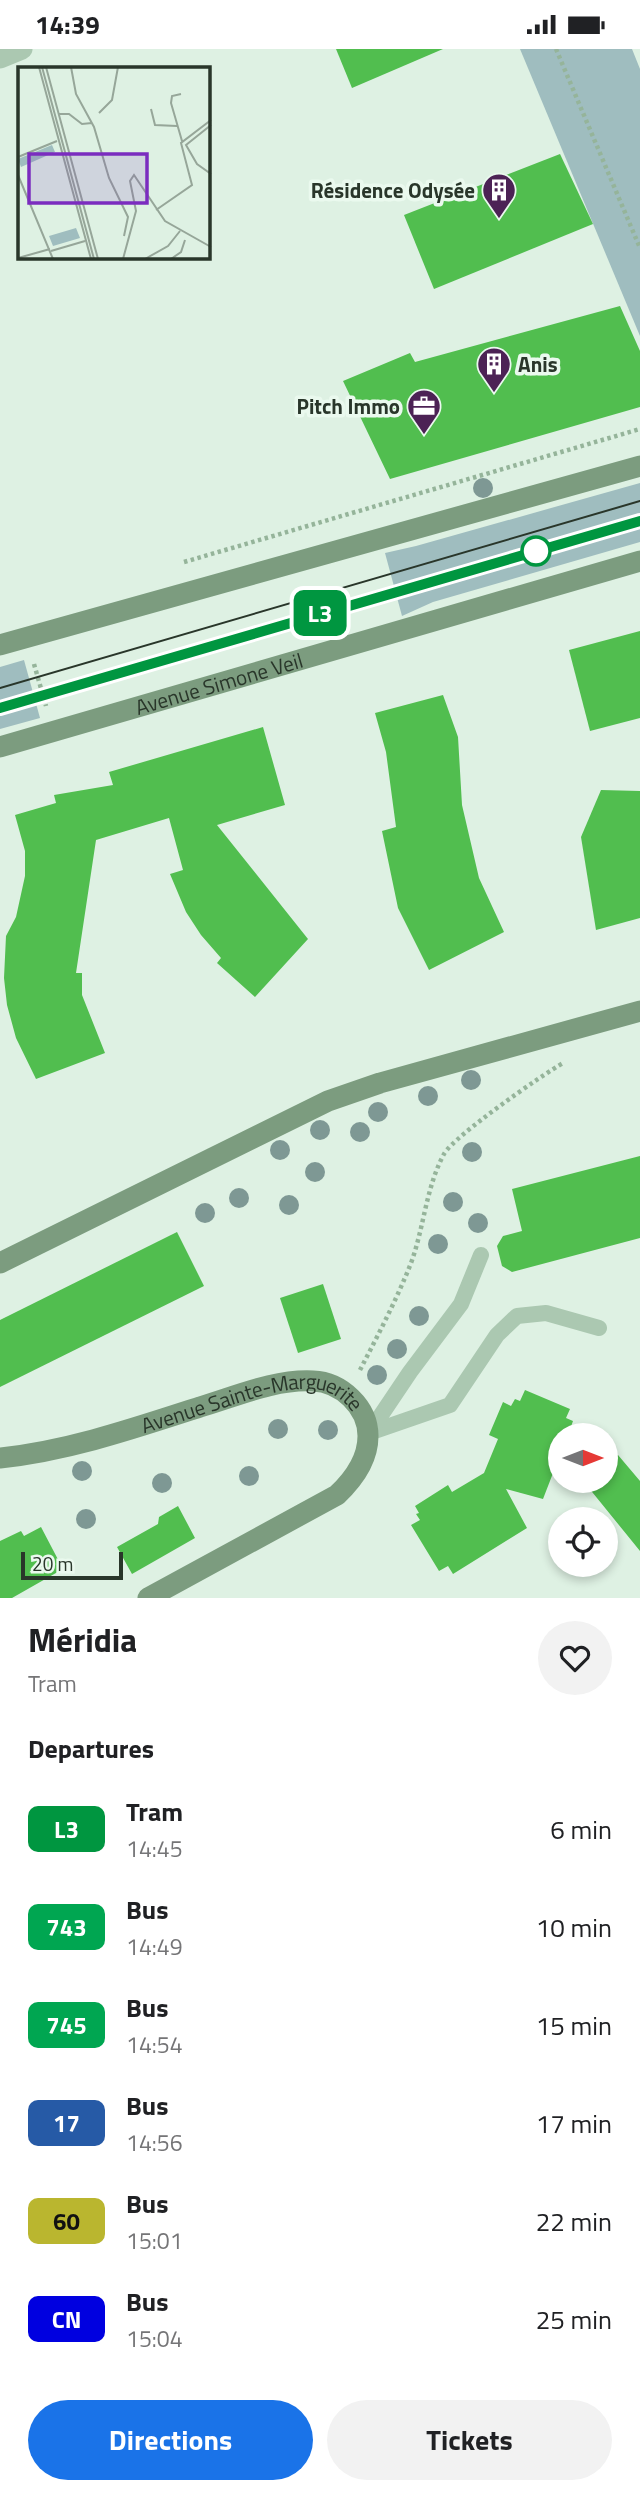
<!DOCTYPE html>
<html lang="en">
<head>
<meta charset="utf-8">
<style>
	body { margin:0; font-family:"Titillium Web",sans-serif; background:#f2f2f2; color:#202124; height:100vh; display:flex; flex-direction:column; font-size:26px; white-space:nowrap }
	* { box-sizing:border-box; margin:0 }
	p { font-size:23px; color:#757577 }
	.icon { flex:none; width:38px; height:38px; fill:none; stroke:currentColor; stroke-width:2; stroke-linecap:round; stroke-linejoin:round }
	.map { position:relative; height:1549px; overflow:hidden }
	.side { display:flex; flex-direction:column; background:#fff; flex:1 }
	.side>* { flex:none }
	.badge { padding:0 14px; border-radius:10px; font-size:24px; line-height:46px }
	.needle { width:46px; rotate:90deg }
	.controls { position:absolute; left:548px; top:1374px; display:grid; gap:14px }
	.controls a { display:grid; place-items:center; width:70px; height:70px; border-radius:50%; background:#fff; box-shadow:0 4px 10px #0003; font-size:35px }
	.scale { position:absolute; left:21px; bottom:18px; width:102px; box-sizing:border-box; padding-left:7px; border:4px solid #29362a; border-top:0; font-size:19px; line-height:24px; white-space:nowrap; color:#29362a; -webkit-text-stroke:5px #eaf9ee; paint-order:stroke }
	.map>.badge { position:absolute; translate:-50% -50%; box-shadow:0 0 0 4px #fff }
	h2 { padding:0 28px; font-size:26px; line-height:63px }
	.round { display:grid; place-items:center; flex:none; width:74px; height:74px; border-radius:37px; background:#f2f2f2 }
	.headline { display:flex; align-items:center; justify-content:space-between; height:119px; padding:0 28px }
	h1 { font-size:33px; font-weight:700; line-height:52px }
	.primary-button { display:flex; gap:14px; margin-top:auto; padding:14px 28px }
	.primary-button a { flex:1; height:80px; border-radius:42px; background:#1a73e8; color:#fff; font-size:28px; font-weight:700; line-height:80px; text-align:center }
	.primary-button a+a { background:#f2f2f2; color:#202124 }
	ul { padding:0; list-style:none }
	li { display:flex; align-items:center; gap:21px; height:98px; padding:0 28px }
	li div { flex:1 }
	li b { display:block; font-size:26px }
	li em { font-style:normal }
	li .badge { min-width:77px; font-weight:700; text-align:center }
	.status { display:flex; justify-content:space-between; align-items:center; height:49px; padding:0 35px; background:#fff; direction:ltr }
	.status svg { height:19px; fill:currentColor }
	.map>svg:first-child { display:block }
</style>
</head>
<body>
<div class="status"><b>14:39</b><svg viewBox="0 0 49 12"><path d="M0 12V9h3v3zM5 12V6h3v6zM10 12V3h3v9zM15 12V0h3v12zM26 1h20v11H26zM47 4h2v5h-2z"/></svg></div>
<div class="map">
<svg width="640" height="1549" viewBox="0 0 640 1549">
	<rect width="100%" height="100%" fill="#def1e3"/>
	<g fill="#9fbdbf">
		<polygon points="520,0 632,0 640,20 640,287"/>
		<polygon points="640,434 640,493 433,553 402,567 385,504 416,497"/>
		<polygon points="24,611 40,669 0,680 0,618"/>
	</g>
	<g fill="#51be4f">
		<polygon points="336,0 443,0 352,39"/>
		<polygon points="560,105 593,175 434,240 404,166"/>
		<polygon points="620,257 640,302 640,358 390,430 343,332 410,304 415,313"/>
		<polygon points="640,582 640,669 590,682 569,601"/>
		<polygon points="443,646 458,688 462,756 479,829 504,883 429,921 398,859 382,782 396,778 386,703 375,664"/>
		<polygon points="263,678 285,756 217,776 308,890 255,948 217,914 221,909 201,886 186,863 170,825 183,821 169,769 96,791 76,924 82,924 82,946 105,1004 36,1030 16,989 7,956 4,929 6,887 16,868 25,827 25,802 15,766 56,754 54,746 113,736 109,723"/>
		<polygon points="601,741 640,742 640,869 596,881 581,788"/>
		<polygon points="640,1107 640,1189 512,1223 502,1217 497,1197 503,1187 522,1182 512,1140"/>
		<polygon points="177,1183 204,1237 0,1338 0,1271"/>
		<polygon points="323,1235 341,1290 298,1304 280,1249"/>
		<polygon points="525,1341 570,1360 566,1369 573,1372 568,1386 560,1386 560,1406 543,1450 506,1440 527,1479 453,1525 448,1517 439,1522 411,1476 420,1471 416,1465 419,1464 415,1457 448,1436 452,1443 484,1424 498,1390 489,1386 503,1353 511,1357 515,1350 520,1352"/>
		<polygon points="618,1406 640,1432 640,1502 584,1433 606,1432 606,1415"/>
		<polygon points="178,1457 195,1489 132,1525 117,1498 158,1475 159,1468"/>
		<polygon points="41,1478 63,1520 12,1549 0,1549 0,1492 21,1482 24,1487"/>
	</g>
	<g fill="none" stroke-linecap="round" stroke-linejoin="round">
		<g stroke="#95b49a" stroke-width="4.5" stroke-dasharray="3.5 3.5" stroke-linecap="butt">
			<polyline points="556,0 640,199"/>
			<polyline points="184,513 640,380"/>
			<polyline points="34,615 46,657"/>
			<path d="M360,1321c18,-35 37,-71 51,-107 13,-35 15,-76 33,-109 10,-18 98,-79 119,-91"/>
		</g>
		<g stroke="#abc8b1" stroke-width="16">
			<polyline points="369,1384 450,1356 497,1286 517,1267 546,1264 599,1279"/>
			<polyline points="369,1384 410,1323 461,1255 481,1206"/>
		</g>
		<polyline stroke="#abc8b1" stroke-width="21" points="0,9 22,0"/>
		<g stroke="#7c9c7f" stroke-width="21">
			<polyline points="0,596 640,417"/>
			<path id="s1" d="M0,698l640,-186"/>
			<polyline points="0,1214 328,1052 380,1034 640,962"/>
			<path id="s2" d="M0,1409c68,-7 135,-30 200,-51 37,-11 75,-28 113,-26 28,1 55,26 55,55 0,24 -14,43 -31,59l-189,103"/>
		</g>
		<g stroke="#29362a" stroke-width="2">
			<polyline points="0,639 640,452"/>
			<polyline points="0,659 640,472"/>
		</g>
	</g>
	<g fill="#7e9894">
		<circle cx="483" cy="439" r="10"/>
		<circle cx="471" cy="1031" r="10"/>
		<circle cx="428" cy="1047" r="10"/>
		<circle cx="378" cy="1063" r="10"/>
		<circle cx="320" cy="1081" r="10"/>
		<circle cx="360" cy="1083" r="10"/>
		<circle cx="280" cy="1101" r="10"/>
		<circle cx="472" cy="1103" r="10"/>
		<circle cx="315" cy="1123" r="10"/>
		<circle cx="239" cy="1149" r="10"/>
		<circle cx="453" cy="1153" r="10"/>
		<circle cx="289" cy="1156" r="10"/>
		<circle cx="205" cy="1164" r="10"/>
		<circle cx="478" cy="1174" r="10"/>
		<circle cx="438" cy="1195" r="10"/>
		<circle cx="419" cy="1267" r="10"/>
		<circle cx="397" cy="1300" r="10"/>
		<circle cx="377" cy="1326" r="10"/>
		<circle cx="278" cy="1380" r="10"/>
		<circle cx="328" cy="1381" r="10"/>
		<circle cx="82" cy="1422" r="10"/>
		<circle cx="249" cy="1427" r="10"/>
		<circle cx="162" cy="1434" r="10"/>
		<circle cx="86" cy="1470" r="10"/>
	</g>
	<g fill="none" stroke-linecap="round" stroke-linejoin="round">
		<g stroke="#fff" stroke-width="16">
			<polyline id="line" points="0,659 640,472"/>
		</g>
		<use href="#line" stroke="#009640" stroke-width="10"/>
	</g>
	<defs>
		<g id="building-pin" transform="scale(1.75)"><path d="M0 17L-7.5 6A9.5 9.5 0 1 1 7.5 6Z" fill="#4c2255" stroke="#eaf9ee"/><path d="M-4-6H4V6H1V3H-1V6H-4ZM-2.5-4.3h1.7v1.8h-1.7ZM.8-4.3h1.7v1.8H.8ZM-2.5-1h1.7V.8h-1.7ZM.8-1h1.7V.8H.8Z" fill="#fff"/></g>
		<g id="office-pin" transform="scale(1.75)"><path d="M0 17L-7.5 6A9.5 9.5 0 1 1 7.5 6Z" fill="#4c2255" stroke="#eaf9ee"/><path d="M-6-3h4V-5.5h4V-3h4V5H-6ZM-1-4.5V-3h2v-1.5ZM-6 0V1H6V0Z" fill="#fff"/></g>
	</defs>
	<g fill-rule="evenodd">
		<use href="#building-pin" x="499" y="141"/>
		<use href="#building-pin" x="494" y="315"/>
		<use href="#office-pin" x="424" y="357"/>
	</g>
	<circle fill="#fff" stroke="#009640" stroke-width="3.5" cx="536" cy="502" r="14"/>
	<g text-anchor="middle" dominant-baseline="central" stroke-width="7" stroke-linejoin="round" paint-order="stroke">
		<g font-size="21" font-weight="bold" fill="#29362a" stroke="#eaf9ee" text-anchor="end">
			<text x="475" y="141">Résidence Odysée</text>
			<text x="518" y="315" text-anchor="start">Anis</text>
			<text x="400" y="357">Pitch Immo</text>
		</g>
		<g font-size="21" fill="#29362a" stroke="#eaf9ee">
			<text stroke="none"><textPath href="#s1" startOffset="228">Avenue Simone Veil</textPath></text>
			<text stroke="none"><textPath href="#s2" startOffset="262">Avenue Sainte-Marguerite</textPath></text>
		</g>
	</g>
	<g transform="translate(18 18)">
		<rect width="192" height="192" fill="#def1e3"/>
		<path d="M34,78l3,7 -34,15 -3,-8zM58,161l4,10 -27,8 -4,-10z" fill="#9fbdbf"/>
		<path fill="none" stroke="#96a699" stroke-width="2" d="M21,0l52,192M24,0l52,192M28,0l52,192M53,0l5,27 18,33 15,51 19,39 -4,19M163,27l-9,2 -1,7 11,38M133,42l4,16 22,1M81,46l13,-13 6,-33M41,47h10l13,10 10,-1M193,58l-25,20 11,19 14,10M0,90l39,-16M0,108l35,84M138,143l36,-25 -11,-42 30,-23M33,184l34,-10M0,191l32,-9M105,192l13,-48 -6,-30 4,-6 31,46 46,26M127,192l23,-13 12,-15M153,192l10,-7 4,-12"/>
		<path fill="#7b2cbf" fill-opacity="0.15" stroke="#7b2cbf" stroke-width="3.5" d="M11,87h118v49h-118z"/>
		<rect width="192" height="192" fill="none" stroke="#29362a" stroke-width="3.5"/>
	</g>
</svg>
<div class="controls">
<a><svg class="needle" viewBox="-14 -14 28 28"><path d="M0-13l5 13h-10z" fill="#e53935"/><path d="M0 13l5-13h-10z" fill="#757577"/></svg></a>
<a><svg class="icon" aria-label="locate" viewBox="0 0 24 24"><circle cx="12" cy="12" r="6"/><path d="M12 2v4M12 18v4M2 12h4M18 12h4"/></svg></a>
</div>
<div class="scale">20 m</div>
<b class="badge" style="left:320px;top:564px;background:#009640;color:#fff">L3</b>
</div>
<section class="side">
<div class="headline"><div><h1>Méridia</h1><p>Tram</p></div><a class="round"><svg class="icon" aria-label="heart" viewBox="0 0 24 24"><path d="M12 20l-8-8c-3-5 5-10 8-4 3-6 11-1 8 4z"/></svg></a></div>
<h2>Departures</h2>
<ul>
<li><span class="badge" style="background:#009640;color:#fff">L3</span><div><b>Tram</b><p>14:45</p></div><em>6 min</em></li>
<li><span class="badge" style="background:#00a651;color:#fff">743</span><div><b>Bus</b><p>14:49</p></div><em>10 min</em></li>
<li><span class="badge" style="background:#00a651;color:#fff">745</span><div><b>Bus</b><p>14:54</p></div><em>15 min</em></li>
<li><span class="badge" style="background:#265aa6;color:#fff">17</span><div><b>Bus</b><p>14:56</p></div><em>17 min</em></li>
<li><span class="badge" style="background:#bab62f;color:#111">60</span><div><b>Bus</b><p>15:01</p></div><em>22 min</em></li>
<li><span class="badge" style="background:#0000e0;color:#fff">CN</span><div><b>Bus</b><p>15:04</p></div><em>25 min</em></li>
</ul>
<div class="primary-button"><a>Directions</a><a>Tickets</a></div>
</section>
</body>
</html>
